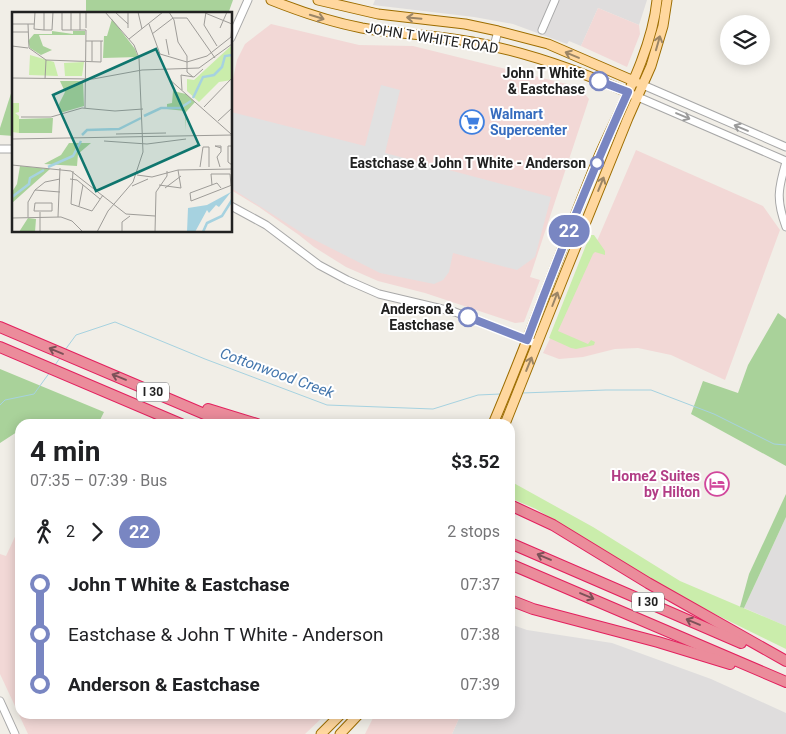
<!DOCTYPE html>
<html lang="en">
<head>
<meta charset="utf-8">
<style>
	body { margin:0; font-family:Roboto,sans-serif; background:#f6f6f6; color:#202124; height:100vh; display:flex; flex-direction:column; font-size:19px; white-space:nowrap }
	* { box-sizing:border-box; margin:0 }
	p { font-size:16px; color:#757577 }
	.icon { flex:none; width:28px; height:28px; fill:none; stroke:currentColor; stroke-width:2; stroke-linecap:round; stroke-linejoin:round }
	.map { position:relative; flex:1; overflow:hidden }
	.details { position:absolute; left:15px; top:419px; width:500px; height:300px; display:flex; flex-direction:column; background:#fff; border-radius:15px; box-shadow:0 2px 12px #0003 }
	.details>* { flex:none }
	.badge { padding:0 10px; border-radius:16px; font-size:18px; line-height:32px }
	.buttons { position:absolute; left:720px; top:15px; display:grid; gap:10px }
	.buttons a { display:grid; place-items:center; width:50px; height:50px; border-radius:50%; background:#fff; box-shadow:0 2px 12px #0003; font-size:25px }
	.map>.badge { position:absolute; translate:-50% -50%; box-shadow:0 0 0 2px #fff }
	.legs { display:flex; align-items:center; gap:8px; height:55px; padding:0 15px; font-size:16px }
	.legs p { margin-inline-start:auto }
	.overview { display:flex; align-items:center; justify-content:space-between; height:85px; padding:0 15px }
	h1 { font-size:28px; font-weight:700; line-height:38px }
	ul { padding:0 15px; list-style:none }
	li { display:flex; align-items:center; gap:18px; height:50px; font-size:19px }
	li i { display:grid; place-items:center; width:8px; height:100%; margin:0 6px; background:currentColor }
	li i::after { content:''; width:12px; height:12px; margin:-6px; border:4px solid; border-radius:50%; background:#fff }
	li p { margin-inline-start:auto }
	li:first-child i { background:linear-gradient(#0000 50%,currentColor 0) }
	li:last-child i { background:linear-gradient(currentColor 50%,#0000 0) }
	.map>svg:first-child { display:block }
</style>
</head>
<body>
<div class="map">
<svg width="786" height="734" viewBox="0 0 786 734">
	<rect width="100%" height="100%" fill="#f1eee7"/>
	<g fill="#dfdddd">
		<polygon points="375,0 647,0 639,25 598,8 581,46 569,41 567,44 513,24 474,17 373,5"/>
		<polygon points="786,517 786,626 744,608"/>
		<polygon points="510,624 527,630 612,643 711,679 786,713 786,734 452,734 461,714 510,714"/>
	</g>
	<g fill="#f2d8d6">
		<polygon points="598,8 639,25 640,34 627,67 581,46"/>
		<polygon points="271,24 359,45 413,46 579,87 589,99 530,277 540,280 524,322 515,323 425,293 378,281 346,267 314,247 299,235 259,207 231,190 231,88 237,60 245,44"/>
		<polygon points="636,150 763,206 780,230 725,380 671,355 638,348 615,349 583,357 559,359 543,353 594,248"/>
		<polygon points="20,526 20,714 326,714 305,734 28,734 0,674 0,554 6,556"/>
		<polygon points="375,714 461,714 452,734 365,734"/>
	</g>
	<g fill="#caedab">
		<polygon points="590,235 594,235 605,251 605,255 595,252 593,254 558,331 588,344 591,340 595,342 594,345 576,349 571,348 549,338"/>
		<polygon points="510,481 593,527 680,581 786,626 786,649 662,588 536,509 510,498"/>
	</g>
	<g fill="#a9d29a">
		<polygon points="86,0 233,0 228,14 86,14"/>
		<polygon points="14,84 14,136 0,135 0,128"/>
		<polygon points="778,313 786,319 786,466 691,414 703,381 738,393 748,365"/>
		<polygon points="0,369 104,412 98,424 80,424 70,419 67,424 20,424 20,430 0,443"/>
		<polygon points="786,494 786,517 744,608 740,607 749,574"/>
	</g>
	<polygon fill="#e1e1e1" points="381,85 400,90 385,153 551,197 535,257 517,270 453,253 449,272 443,280 434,284 380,273 305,235 231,188 231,112 365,146"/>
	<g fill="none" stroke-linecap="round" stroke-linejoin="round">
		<g stroke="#a6d2e0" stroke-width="1">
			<polyline points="65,350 76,335 115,322 205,359 327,405 433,409 478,395 501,394"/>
			<polyline points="55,365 60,358"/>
			<polyline points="522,393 606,390 651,390 714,414 774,444 786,445"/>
			<polyline points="0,405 5,400 34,394 50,372"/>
		</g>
		<g stroke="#a8a8a8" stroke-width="9">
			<g id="minor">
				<polyline points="542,30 555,0"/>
				<polyline points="231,38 248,0"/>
				<polyline points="494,46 498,31"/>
				<polyline points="643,85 786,147"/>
				<polyline points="638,97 786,161"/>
				<polyline points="0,149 14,149"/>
				<path d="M786,162c-8,27 -10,38 0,65"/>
				<polyline points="231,206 266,225 319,265 347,280 379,294 455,312 487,324 537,344"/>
				<polyline points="0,701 15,734"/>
			</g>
		</g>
		<g stroke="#9d6d00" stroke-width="11">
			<g id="major">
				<path d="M271,0c30,12 60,22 91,28 36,6 74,7 110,14 55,10 108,29 159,52"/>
				<polyline points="318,0 378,14 465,24 498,31 548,44 636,82"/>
				<path d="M493,424c38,-89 69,-179 106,-268 21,-48 53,-104 58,-156"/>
				<polyline points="505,424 566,271 628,118 651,66 663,26 667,0"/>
				<polyline points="321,734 341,714"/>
				<polyline points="340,734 359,714"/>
			</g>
		</g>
		<g stroke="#e3205e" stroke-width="12">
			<g id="highway">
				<polyline points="0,327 228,424"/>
				<polyline points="0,347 181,424"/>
				<polyline points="208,409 257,424"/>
				<polyline points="510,505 553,525 648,583 786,661"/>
				<polyline points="510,543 741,643"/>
				<polyline points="510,564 786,682"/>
				<polyline points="510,600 533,609 658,642 730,664"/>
			</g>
		</g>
		<use href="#minor" stroke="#fff" stroke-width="7"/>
		<use href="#major" stroke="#ffd79e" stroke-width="9"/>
		<use href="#highway" stroke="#eb8c9b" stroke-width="10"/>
	</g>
	<defs><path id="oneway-shaft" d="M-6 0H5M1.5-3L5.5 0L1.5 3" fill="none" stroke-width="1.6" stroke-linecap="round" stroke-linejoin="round" transform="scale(1.25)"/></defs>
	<g stroke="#9b8566">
		<use href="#oneway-shaft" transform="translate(317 17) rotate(17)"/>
		<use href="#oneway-shaft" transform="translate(414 18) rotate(-175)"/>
		<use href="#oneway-shaft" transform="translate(658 43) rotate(-74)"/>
		<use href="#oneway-shaft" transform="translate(572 55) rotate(-157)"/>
		<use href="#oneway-shaft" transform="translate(601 184) rotate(-68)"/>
		<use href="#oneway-shaft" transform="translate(555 299) rotate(-69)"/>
		<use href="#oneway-shaft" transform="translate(529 364) rotate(-68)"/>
	</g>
	<g stroke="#9b9b9b">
		<use href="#oneway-shaft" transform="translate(683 116) rotate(23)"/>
		<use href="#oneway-shaft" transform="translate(741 128) rotate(-157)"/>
	</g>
	<g stroke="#7c5158">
		<use href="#oneway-shaft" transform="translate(56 351) rotate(-157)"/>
		<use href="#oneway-shaft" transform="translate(119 377) rotate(-158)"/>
		<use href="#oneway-shaft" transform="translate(544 557) rotate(-157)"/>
		<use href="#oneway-shaft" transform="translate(587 596) rotate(23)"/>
		<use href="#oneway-shaft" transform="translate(693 622) rotate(-157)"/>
	</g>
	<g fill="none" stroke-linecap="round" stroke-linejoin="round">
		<g stroke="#fff" stroke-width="11">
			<path id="line-1" d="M468,317l59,23c31,-83 64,-166 101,-248l-29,-11"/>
		</g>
		<use href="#line-1" stroke="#7986c2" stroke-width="8"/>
	</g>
	<defs>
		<g id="supermarket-ring" transform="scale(1.25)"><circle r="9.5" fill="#fff" stroke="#3f7fe0" stroke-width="1.5"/><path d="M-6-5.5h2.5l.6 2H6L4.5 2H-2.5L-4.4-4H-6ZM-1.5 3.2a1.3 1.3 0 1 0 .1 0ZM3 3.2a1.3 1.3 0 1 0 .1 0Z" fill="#3f7fe0"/></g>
		<g id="hotel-ring" transform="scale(1.25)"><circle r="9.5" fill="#fff" stroke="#d1479c" stroke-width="1.5"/><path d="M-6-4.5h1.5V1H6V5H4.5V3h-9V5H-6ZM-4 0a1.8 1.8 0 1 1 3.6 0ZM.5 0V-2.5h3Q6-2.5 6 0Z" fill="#d1479c"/></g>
	</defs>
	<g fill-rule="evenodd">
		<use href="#supermarket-ring" x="472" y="122"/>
		<use href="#hotel-ring" x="717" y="484"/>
	</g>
	<g fill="#fff" stroke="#7986c2" stroke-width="2.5">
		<circle cx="599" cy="81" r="9"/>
		<circle cx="597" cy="163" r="6"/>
		<circle cx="468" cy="317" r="9"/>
	</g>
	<g text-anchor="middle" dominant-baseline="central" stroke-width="4" stroke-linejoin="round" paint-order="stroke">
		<g fill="#fff" stroke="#646464" stroke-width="1">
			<rect x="137" y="382.5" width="32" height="19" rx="4"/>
			<rect x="632" y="592.5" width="32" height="19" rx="4"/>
		</g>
		<g font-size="12" font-weight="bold" fill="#212121">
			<text x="153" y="392">I 30</text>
			<text x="648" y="602">I 30</text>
		</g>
		<g font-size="14" fill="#212121" stroke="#fff">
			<text transform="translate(432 38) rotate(9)">JOHN T WHITE ROAD</text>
		</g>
		<g font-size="14" font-weight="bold" fill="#212121" stroke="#fff" text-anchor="end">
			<text x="585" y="73">John T White<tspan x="585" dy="16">&amp; Eastchase</tspan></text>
			<text x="586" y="163">Eastchase &amp; John T White - Anderson</text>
			<text x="454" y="309">Anderson &amp;<tspan x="454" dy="16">Eastchase</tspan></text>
		</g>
		<g font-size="14" font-weight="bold" fill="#366cbe" stroke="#fff" text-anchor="start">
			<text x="490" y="114">Walmart<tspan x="490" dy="16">Supercenter</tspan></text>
		</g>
		<g font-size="14" font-weight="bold" fill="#b23c85" stroke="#fff" text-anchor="end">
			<text x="700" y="476">Home2 Suites<tspan x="700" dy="16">by Hilton</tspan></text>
		</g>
		<g font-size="15" font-style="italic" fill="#4577ad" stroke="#fff">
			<text transform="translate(277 373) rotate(20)">Cottonwood Creek</text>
		</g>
	</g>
	<g transform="translate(12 12)">
		<rect width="220" height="220" fill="#f1eee7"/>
		<path d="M220,33v35l-13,2 -20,20 -12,-11v-12l7,1zM18,43l24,7 4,14 -29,-1zM72,50l-2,14h-17l-1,-13zM0,91h7v9l-4,1 4,3v17l-7,-1z" fill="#caedab"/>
		<path d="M100,7l23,30 3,8 -35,1 1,-22h3zM40,19l21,3v-3h12v4h-46l4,11 9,4 -11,5 -11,-7 -2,-7 6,-7h18zM48,69h23l1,25 -24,7 -1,-9 6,-12zM161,79l13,3 9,8 -9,10v19l-1,-20 -18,-2v-5l5,-1zM41,106l-1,15h-33v-14zM57,131h22l-13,11 -1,12 -33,-2 17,-9zM8,154l30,3 -38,34v-11l5,-8zM16,206l8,1 -1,13h-16z" fill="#a9d29a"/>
		<path d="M219,180l-12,15 -3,-2 -7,8 -2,-3 -12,22h-8l1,-24 19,-3z" fill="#a6d2e0"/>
		<path fill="none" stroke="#a6d2e0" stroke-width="2.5" d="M181,86l10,-21 11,-2 8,-8 3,-11 7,-1M132,104l17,-8h19l11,-7M70,123l5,-5 32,-1 22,-11M36,155l25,-11 8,-15M0,185l17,-13 1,-6 14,-8M191,220l4,-9 15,-7 10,-16"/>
		<path fill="none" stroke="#9e9c98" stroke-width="1" d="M23,0l-1,17 10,1h8l1,-18M50,0v18h24l-1,78M103,0l13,12M116,0v16M126,0l4,17M157,0l5,8 4,22 9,14v16l6,5M194,0l-2,13 13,21M193,1l27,11M0,12h22M16,12l1,24 17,12 55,2v-21M137,12l11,30 27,8 20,-6 24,-19 1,-12M74,16v-16M208,16l7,-16M32,18v-18M59,18v-18M68,18v-18M0,20h16M140,22l21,-16h14l28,40M117,27l34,-27M154,27l3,16M74,29h17M0,34l16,2M80,49v-20M153,57l4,10 62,55M130,58l57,-2 33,-24M0,66l81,1 49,-9M33,67l1,-19M170,78l-1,-15 13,2 9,-8M192,95l28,-29M9,105h30l31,-9 33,3 28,-2M206,109l14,-13M104,122l50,-1M0,127l220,-4M92,129l43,3 39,-5M220,134h-4v16l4,3M0,153l59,6 55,43 29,2M188,155l3,-20h6v20M208,155l-3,-10 3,-4 1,-1v-6h-6l6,2M61,159l-2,33 21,7 11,-16M125,163l15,2 26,-7 54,-1M58,167l7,1 23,19M147,173l22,3 -3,-18M200,173l-1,-11h19l1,11M120,174l16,-7M153,176l16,-12M209,176l-4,-5 -27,10 1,8 41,-16M23,178l25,2M23,191h17v8h-18zM67,194l4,-21M16,205v-15l7,-12 10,-8 15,-3M46,205l2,-49M0,206l49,-1 11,4 11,11M28,220v-20M85,220l11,-21 25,-29 10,-30 -4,-94 -5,-13 -29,-33M110,220v-10l8,-6M143,220l1,-40 11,-16v-5"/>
		<path fill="#0f766e" fill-opacity="0.15" stroke="#0f766e" stroke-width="2.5" d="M144,37l43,96 -103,46 -43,-96z"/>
		<rect width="220" height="220" fill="none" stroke="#212121" stroke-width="2.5"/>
	</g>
</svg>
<div class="buttons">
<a><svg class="icon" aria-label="layers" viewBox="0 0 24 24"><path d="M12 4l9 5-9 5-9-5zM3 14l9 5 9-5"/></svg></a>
</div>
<b class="badge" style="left:569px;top:231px;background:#7986c2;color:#fff">22</b>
<section class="details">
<div class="overview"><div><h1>4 min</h1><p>07:35 – 07:39 · Bus</p></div><b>$3.52</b></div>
<div class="legs"><svg class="icon" aria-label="walk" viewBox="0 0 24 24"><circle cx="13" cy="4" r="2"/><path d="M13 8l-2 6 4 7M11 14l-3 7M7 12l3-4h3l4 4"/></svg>2<svg class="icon" aria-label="forward" viewBox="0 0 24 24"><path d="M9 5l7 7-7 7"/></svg><b class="badge" style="background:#7986c2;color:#fff">22</b><p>2 stops</p></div>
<ul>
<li><i style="color:#7986c2"></i><b>John T White &amp; Eastchase</b><p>07:37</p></li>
<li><i style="color:#7986c2"></i><span>Eastchase &amp; John T White - Anderson</span><p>07:38</p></li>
<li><i style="color:#7986c2"></i><b>Anderson &amp; Eastchase</b><p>07:39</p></li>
</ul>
</section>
</div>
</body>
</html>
